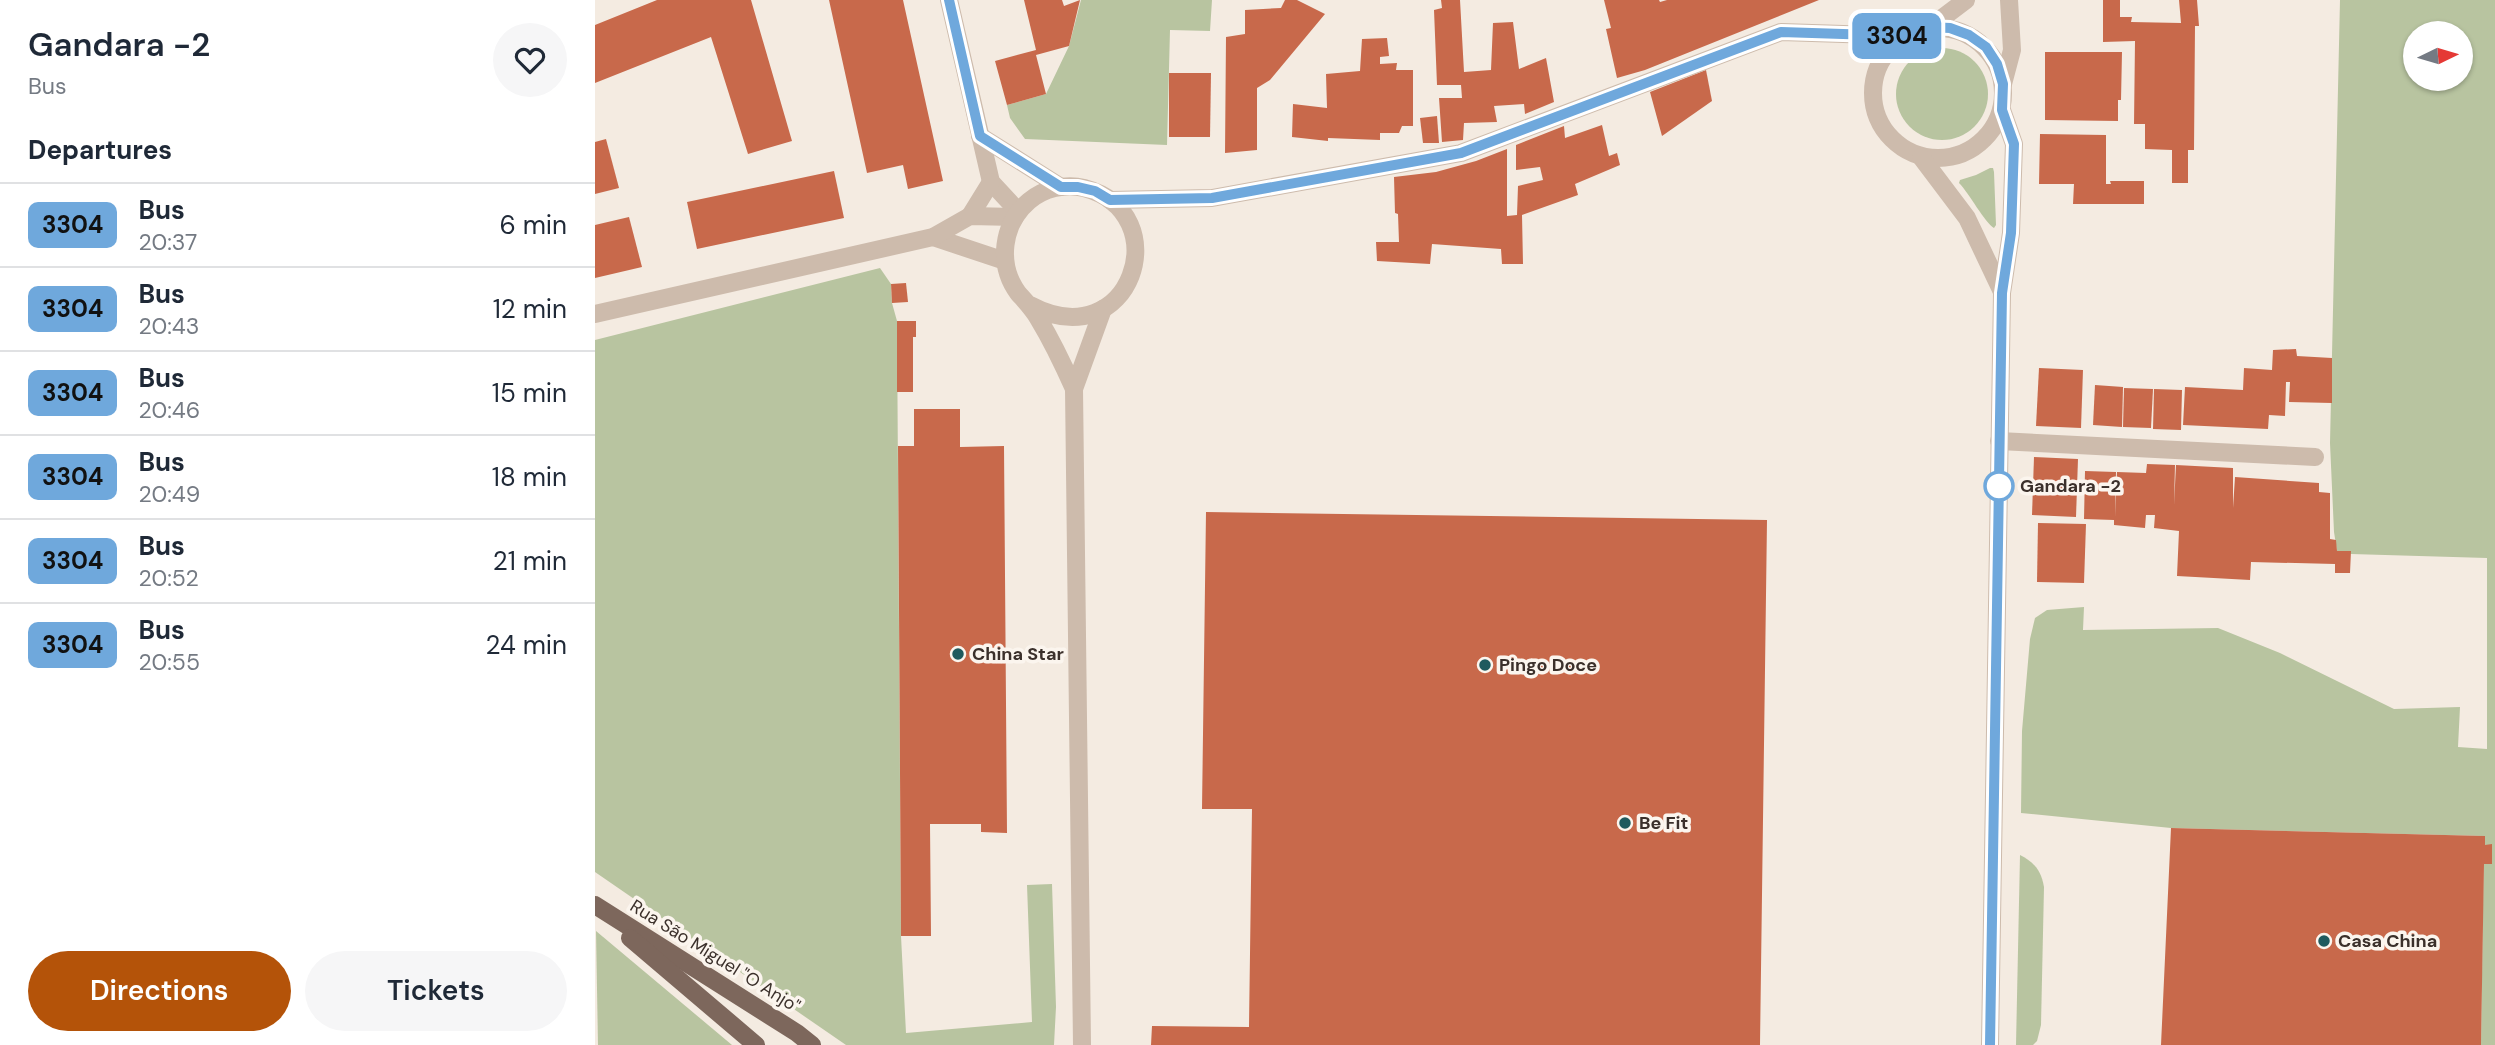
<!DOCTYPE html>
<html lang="en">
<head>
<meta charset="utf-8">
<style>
	body { margin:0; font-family:"DM Sans",sans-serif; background:#f6f6f7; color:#1f2937; height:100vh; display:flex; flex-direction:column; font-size:26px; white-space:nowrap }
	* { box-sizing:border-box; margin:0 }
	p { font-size:23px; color:#747a83 }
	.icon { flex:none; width:38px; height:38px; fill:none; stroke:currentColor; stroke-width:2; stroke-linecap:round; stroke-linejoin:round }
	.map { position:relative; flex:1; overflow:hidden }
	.panel { display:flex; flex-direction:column; background:#fff; width:595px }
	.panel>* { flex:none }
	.badge { padding:0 14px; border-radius:10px; font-size:24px; line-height:46px }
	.needle { width:46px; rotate:85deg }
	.controls { position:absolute; left:1808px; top:21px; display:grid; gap:14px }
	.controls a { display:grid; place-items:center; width:70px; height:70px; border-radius:50%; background:#fff; box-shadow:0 2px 5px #0004; font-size:35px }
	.map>.badge { position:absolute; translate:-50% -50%; box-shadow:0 0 0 4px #fff }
	h2 { padding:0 28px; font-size:26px; line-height:63px }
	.round { display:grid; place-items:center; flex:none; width:74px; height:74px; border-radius:37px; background:#f6f6f7 }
	.headline { display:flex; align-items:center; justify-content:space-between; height:119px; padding:0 28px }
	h1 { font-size:33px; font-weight:600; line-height:52px }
	.action { display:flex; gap:14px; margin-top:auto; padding:14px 28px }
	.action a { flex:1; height:80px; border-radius:42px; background:#b45309; color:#fff; font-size:28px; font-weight:600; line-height:80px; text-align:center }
	.action a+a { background:#f6f6f7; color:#1f2937 }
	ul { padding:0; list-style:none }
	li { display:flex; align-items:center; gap:21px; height:84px; padding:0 28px; border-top:2px solid #e0e1e3 }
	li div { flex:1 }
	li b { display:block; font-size:26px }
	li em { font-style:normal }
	li .badge { min-width:77px; font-weight:700; text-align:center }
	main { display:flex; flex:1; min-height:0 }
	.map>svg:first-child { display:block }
</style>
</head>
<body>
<main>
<section class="panel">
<div class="headline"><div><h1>Gandara -2</h1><p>Bus</p></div><a class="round"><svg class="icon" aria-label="heart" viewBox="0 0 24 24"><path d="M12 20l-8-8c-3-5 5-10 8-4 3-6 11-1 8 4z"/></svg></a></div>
<h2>Departures</h2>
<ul>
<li><span class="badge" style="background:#6fa8dc;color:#111">3304</span><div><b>Bus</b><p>20:37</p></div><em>6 min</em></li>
<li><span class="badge" style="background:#6fa8dc;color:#111">3304</span><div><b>Bus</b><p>20:43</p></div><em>12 min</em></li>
<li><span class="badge" style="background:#6fa8dc;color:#111">3304</span><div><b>Bus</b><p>20:46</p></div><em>15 min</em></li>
<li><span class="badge" style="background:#6fa8dc;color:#111">3304</span><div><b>Bus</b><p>20:49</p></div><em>18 min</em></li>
<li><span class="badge" style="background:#6fa8dc;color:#111">3304</span><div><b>Bus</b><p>20:52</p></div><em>21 min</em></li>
<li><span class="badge" style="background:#6fa8dc;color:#111">3304</span><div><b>Bus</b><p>20:55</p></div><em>24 min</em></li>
</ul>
<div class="action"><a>Directions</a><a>Tickets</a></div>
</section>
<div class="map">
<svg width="1900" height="1045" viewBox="0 0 1900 1045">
	<rect width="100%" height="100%" fill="#f4ebe1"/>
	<g fill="#b8c4a0" fill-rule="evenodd">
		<polygon points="486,0 617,0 615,31 575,30 572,145 430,139 415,118 412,105 451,94 474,46"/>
		<path d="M1745,0h155v1045h-14l3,-209 -313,-8 -150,-15 1,-82 8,-92 5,-21 12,-8 37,-3 -1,23 135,-2 62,25 114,56 66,-2 -2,40 29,2v-191l-136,-4 -14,-3 -3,-19 -4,-89zM1820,33h46v46h-46z"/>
		<circle cx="1347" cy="94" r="46"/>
		<path d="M1395,168h3l1,4 2,53 -2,3c-9,-5 -25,-35 -35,-45l1,-3 16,-5z"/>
		<polygon points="285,268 296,284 297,303 302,321 306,936 311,1033 437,1022 432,885 457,884 461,1007 459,1045 251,1045 0,872 0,340"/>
		<path d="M1425,855c15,8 21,15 24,32l-3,138 -4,16 -4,4h-17z"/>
		<polygon points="1,931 137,1045 3,1045"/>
	</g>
	<g fill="#c8694b">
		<polygon points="62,0 156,0 197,141 153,154 116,37 0,83 0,25"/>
		<polygon points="234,0 308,0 348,181 313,189 308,165 272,173"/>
		<polygon points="429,0 467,0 469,6 485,0 474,46 441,55 451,94 412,105 400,61 441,50"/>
		<polygon points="690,0 702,0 730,14 675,80 662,88 662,150 630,153 631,37 650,34 650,10 686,8"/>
		<polygon points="846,0 865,0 869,72 896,70 898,23 918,22 924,69 951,58 959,102 930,114 929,104 899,106 902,122 869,123 868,140 847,142 844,98 867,98 866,85 842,85 839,10 847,8"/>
		<polygon points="1009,0 1064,0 1065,2 1072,0 1224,0 1050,70 1022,78 1011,29 1016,28"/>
		<polygon points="1508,0 1525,0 1525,17 1537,17 1536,22 1586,23 1584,0 1602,0 1604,26 1600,26 1599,150 1593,150 1593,183 1577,183 1577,150 1550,149 1550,124 1539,124 1540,41 1508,42"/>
		<polygon points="792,38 794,56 785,57 785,64 802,63 801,70 818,70 818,126 807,126 804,133 785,133 785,140 733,138 733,141 697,137 698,104 732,108 731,74 765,71 767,39"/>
		<polygon points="1450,52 1527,52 1526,100 1523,100 1523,121 1450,120"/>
		<polygon points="1111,70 1117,101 1067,136 1055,92"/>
		<polygon points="574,73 616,73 615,137 574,137"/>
		<polygon points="842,116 844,143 828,143 825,118"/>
		<polygon points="1007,125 1014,156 1022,153 1025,165 980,184 983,195 927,215 928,264 907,264 906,249 837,244 835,264 782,261 781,242 804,242 803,214 800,213 799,177 841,172 881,161 912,149 912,216 922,215 923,186 948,180 945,167 921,170 921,145 969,126 970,138"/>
		<polygon points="1445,134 1511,135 1511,184 1516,184 1515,181 1549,181 1549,204 1478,204 1479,184 1444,184"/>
		<polygon points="11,139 24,188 0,194 0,142"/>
		<polygon points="239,171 249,218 102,249 92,202"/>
		<polygon points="34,217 47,267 0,278 0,225"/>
		<polygon points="311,283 313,302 297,303 296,284"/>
		<polygon points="302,321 321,321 321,337 318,337 318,392 302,392"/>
		<polygon points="1701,349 1702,356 1737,358 1737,403 1694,402 1695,382 1691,382 1690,416 1674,415 1673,429 1588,425 1590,387 1648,390 1649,368 1677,370 1678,350"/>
		<polygon points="1444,368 1488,370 1486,428 1441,426"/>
		<polygon points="1500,385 1528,387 1527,427 1498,425"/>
		<polygon points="1529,388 1558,389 1556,428 1528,427"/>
		<polygon points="1559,389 1587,390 1586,430 1558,429"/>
		<polygon points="319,409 365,409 365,447 409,446 412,833 386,832 386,824 335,824 336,936 306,936 303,446 319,446"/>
		<polygon points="1439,457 1483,459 1481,517 1437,515"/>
		<polygon points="1552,464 1580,465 1579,505 1581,465 1638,468 1638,508 1640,477 1724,483 1724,492 1735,493 1735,539 1741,540 1742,551 1756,551 1755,573 1740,573 1740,564 1656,562 1655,580 1582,576 1584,531 1559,528 1560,515 1551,515 1550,528 1519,525 1519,520 1489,519 1490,471 1521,472 1520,517 1522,472 1551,473"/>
		<polygon points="611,512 1172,520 1165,1045 556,1045 557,1026 654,1027 657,809 607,809"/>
		<polygon points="1443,523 1491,524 1489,583 1442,582"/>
		<polygon points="1576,828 1890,836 1890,845 1897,844 1897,864 1889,864 1886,1045 1566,1045"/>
	</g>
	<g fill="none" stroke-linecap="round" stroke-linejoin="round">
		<g stroke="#cdbbac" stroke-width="18">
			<polyline points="515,200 617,198 866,153 1186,32 1310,36"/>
			<polyline points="338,237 410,261"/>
			<polyline points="0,314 338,237 375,216 420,217"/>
			<polyline points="1404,441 1720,457"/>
		</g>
		<g stroke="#cdbbac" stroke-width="18">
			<polyline points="354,0 396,182 423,211"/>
			<circle cx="1343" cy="93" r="65"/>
			<polyline points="1334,28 1371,0"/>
			<polyline points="1408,84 1417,50 1414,0"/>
			<polyline points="385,136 466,187"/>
			<polyline points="1326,157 1372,218 1407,292"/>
			<polyline points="375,216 396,182"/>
			<path d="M435,305c101,54 149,-92 54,-117 -19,-5 -41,1 -55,13 -27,23 -32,63 -11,92 7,8 14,15 20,25 14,23 25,46 36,71"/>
			<polyline points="487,1045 479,389 508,309"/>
			<polyline points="1395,1045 1407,293 1416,233 1419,144 1407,110"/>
		</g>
		<g stroke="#7d675c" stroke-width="18">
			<polyline points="0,905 202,1033 217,1045"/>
			<polyline points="35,938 161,1045"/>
		</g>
	</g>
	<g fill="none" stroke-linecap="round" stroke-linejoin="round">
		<g stroke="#fff" stroke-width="16">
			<polyline id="line" points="354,0 385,136 466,187 483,187 500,191 515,200 617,198 866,153 1186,32 1310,36 1334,27 1355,28 1374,35 1391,47 1402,64 1408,84 1407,110 1419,144 1416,233 1407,293 1395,1045"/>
		</g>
		<use href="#line" stroke="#6fa8dc" stroke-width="10"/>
	</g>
	<circle fill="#fff" stroke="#6fa8dc" stroke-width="3.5" cx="1404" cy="486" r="14"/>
	<g fill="#1f5a5e" stroke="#fbf5ee" stroke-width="2.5">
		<circle cx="363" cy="654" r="7"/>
		<circle cx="890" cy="665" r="7"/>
		<circle cx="1030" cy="823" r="7"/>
		<circle cx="1729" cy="941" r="7"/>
	</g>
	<g text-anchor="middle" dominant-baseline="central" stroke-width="7" stroke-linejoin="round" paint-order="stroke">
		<g font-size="18" font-weight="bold" fill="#3b302b" stroke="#fbf5ee" text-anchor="start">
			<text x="1425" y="486">Gandara -2</text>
		</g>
		<g font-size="18" font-weight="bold" fill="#3b302b" stroke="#fbf5ee" text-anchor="start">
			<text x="377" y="654">China Star</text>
			<text x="904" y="665">Pingo Doce</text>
			<text x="1044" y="823">Be Fit</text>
			<text x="1743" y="941">Casa China</text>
		</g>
		<g font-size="18" fill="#3b302b" stroke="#fbf5ee">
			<text transform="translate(120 956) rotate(32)">Rua São Miguel "O Anjo"</text>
		</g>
	</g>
</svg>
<div class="controls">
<a><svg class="needle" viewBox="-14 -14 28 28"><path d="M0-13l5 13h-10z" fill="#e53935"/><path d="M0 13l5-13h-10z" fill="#747a83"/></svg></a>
</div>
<b class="badge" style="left:1302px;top:36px;background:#6fa8dc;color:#111">3304</b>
</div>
</main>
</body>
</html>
